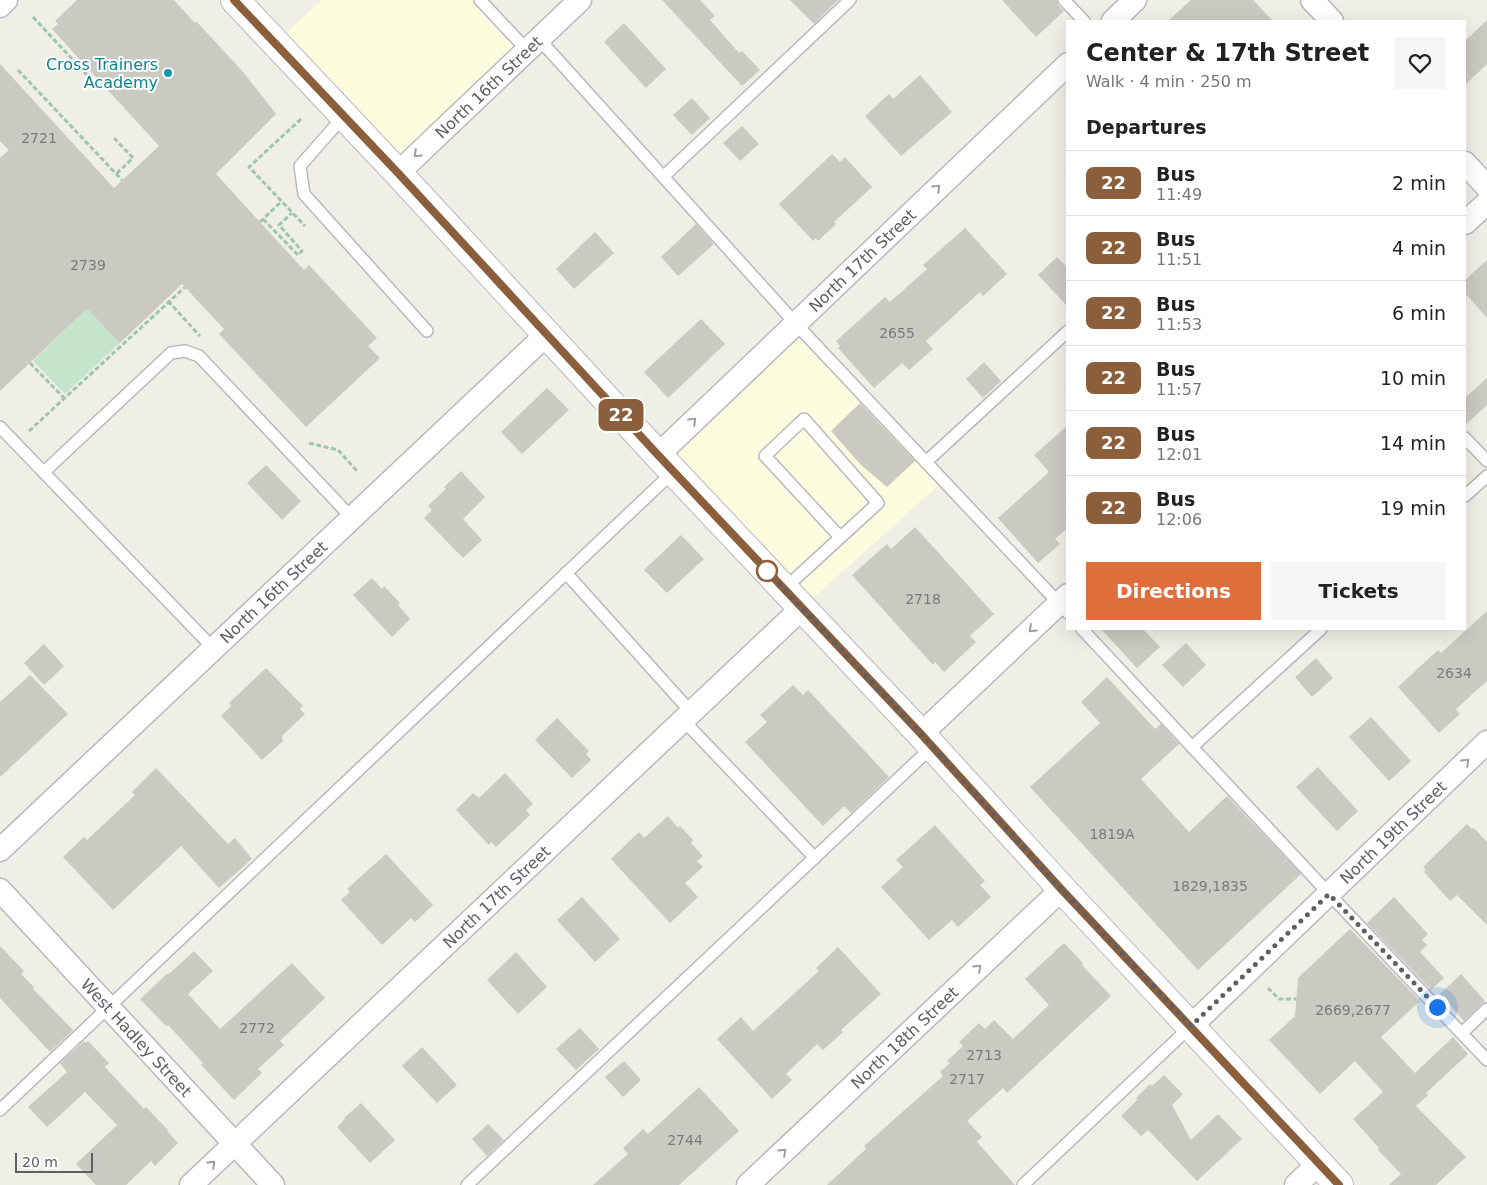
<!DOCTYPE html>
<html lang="en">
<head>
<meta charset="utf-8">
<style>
	body { margin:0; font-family:"DejaVu Sans",sans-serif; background:#f6f6f6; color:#222; height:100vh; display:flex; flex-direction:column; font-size:19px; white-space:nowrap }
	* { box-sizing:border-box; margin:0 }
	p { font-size:16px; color:#767676 }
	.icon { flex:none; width:28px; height:28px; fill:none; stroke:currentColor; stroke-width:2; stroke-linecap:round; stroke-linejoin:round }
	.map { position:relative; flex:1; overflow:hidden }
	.sheet { position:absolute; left:1066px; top:20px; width:400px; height:610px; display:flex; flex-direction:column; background:#fff; border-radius:0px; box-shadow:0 5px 20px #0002 }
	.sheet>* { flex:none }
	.badge { padding:0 10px; border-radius:8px; font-size:18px; line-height:32px }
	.scale { position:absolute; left:15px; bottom:12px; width:78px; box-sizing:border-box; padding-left:5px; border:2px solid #5e5f66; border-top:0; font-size:14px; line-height:18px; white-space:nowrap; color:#5e5f66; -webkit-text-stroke:4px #fff; paint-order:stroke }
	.you { position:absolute; width:25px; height:25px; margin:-12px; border:4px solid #fff; border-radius:50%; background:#1a73e8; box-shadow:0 0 0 8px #1a73e833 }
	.map>.badge { position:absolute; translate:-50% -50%; box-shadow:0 0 0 2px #fff }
	h2 { padding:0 20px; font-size:19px; line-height:45px }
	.round { display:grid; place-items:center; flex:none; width:52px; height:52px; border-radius:0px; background:#f6f6f6 }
	.summary { display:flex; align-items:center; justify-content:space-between; height:85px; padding:0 20px }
	h1 { font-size:24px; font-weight:700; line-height:38px }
	.button { display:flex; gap:10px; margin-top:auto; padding:10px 20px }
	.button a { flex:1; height:58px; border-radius:0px; background:#df6e3c; color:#fff; font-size:20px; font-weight:700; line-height:58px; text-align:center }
	.button a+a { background:#f6f6f6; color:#222 }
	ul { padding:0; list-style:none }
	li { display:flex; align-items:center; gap:15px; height:65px; padding:0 20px; border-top:1px solid #e0e0e0 }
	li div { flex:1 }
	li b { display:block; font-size:19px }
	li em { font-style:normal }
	li .badge { min-width:55px; font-weight:700; text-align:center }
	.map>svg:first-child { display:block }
</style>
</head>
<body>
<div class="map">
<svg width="1487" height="1185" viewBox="0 0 1487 1185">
	<rect width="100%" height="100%" fill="#efefe6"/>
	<g fill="#fcfcde">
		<polygon points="322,0 480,0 527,50 398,173 275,43"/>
		<polygon points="796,324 943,481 802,608 658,455"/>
	</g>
	<polygon fill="#c4e5cc" points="87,309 120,343 65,394 33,361"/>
	<g fill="#cbcac2">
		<polygon points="77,0 174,0 195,23 196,21 244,73 276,114 216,174 304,270 309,265 377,338 368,346 380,358 306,427 219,334 224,329 182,284 120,343 87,309 0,391 0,158 9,150 0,141 0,64 114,188 159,146 52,29 58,24 55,21"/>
		<polygon points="662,0 700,0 715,16 710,20 739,53 742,51 760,70 742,86"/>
		<polygon points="790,0 838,0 814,24"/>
		<polygon points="1002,0 1057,0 1058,5 1064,11 1036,37"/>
		<polygon points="1191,0 1253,0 1273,21 1168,21"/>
		<polygon points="1487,20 1487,64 1465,85 1465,41"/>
		<polygon points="624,23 666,69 646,88 604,42"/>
		<polygon points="920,75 952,112 901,156 865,116 889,94 893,99"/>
		<polygon points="692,98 710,118 692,135 673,115"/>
		<polygon points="742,126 759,144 740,161 723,143"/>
		<polygon points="832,154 840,162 845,157 872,187 834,222 836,224 818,241 816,238 813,241 779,204"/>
		<polygon points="696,224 714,244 678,276 661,257"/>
		<polygon points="965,228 1007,274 983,296 980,292 926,341 933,349 909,370 902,363 874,388 838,348 840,346 836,341 885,297 890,302 927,269 923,265"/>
		<polygon points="595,232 614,253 574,289 556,269"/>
		<polygon points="1057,257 1068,268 1068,307 1038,275"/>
		<polygon points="1487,260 1487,318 1465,293 1465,280"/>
		<polygon points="701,319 725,344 668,398 644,372"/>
		<polygon points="984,362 1001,381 983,398 966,379"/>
		<polygon points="1487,378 1487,405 1465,425 1465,398"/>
		<polygon points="547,388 569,410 522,454 501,432"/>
		<polygon points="860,403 915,461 887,487 861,465 831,431"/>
		<polygon points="1068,425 1068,528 1055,539 1060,544 1038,563 998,518 1049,472 1034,455"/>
		<polygon points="266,465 301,501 282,520 247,483"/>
		<polygon points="461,471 485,497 463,519 482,540 463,558 424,518 432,510 428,506 446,489 444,487"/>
		<polygon points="915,527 994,614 970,636 976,642 944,672 935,662 933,665 852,575 887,544 891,549"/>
		<polygon points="681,535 704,559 667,593 644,570"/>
		<polygon points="372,578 382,589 384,586 400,603 398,605 410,619 392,637 353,595"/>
		<polygon points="1487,611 1487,681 1456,709 1460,714 1439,733 1398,687 1438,650 1441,653"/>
		<polygon points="1101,629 1143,629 1160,647 1137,668"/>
		<polygon points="1186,643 1206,665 1183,687 1162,665"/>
		<polygon points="44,644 64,666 44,685 24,663"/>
		<polygon points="1316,658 1333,678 1312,697 1295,677"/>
		<polygon points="266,668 303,706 300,709 305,714 282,736 283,741 262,760 221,716 231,706 229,703"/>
		<polygon points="30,675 68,714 0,777 0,702"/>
		<polygon points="1107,677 1155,729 1161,724 1179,744 1141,779 1189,832 1227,796 1301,874 1198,970 1030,787 1100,723 1081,702"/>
		<polygon points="793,685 803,695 808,690 889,777 851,813 844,806 823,826 745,742 767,722 760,715"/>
		<polygon points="1371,717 1411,761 1389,781 1349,737"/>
		<polygon points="557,718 589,751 586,754 591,760 572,778 535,740"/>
		<polygon points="1318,767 1358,811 1337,831 1296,787"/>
		<polygon points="156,768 228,844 235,838 252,859 219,888 181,846 113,910 63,857 84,837 87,840 135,795 132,792"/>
		<polygon points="505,773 533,804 526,810 530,815 496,847 491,842 489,845 456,810 473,793 479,798"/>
		<polygon points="668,816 678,828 680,826 693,840 691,843 703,856 697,861 703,867 685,883 698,897 670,923 611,859 639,832 644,838"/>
		<polygon points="1467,824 1472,829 1474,828 1487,842 1487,925 1457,895 1450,901 1424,872 1426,870 1423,867"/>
		<polygon points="935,825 985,881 980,885 991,897 958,927 952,920 929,940 881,887 903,867 896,860"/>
		<polygon points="386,854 433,905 415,922 411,918 382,945 341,900 350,892 347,889"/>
		<polygon points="582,897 620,939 595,962 557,920"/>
		<polygon points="1394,897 1428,934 1422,940 1427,945 1420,952 1444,978 1431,990 1367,923"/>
		<polygon points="1350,929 1420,1001 1381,1037 1415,1073 1453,1037 1468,1054 1426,1093 1428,1095 1416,1106 1466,1157 1436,1185 1389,1185 1401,1174 1378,1150 1379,1148 1353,1119 1383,1092 1355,1061 1320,1094 1269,1040 1295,1016 1298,978"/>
		<polygon points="1064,943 1083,963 1082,965 1111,996 1007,1093 1003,1088 967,1121 982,1137 977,1142 1015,1185 827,1185 866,1149 864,1146 943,1076 940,1072 950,1063 947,1061 963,1046 959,1042 979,1023 985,1029 994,1020 1013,1039 1049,1005 1025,979"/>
		<polygon points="0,946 24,971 21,974 34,987 33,989 73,1030 50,1052 0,998"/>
		<polygon points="838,947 881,994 841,1030 843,1032 823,1050 817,1044 786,1074 792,1080 772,1099 717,1039 741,1017 753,1031 819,971 816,968"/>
		<polygon points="194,951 213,971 188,994 220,1029 292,963 325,998 280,1041 284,1045 258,1069 262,1073 234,1100 201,1065 203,1063 168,1025 166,1026 140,999 168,973 169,974"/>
		<polygon points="516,952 547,987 518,1014 487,980"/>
		<polygon points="1461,974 1485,1001 1464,1021 1440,994"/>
		<polygon points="580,1028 599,1049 576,1070 556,1049"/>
		<polygon points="84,1041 86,1043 88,1041 109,1063 105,1067 144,1109 146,1107 168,1130 167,1131 178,1143 155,1166 151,1161 126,1185 96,1185 76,1164 117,1125 85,1092 47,1127 28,1107 67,1072 60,1063"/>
		<polygon points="422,1047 457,1085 437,1103 402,1066"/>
		<polygon points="624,1061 641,1080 623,1097 605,1077"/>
		<polygon points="1164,1075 1183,1094 1172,1105 1191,1140 1218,1114 1242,1139 1197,1181 1148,1130 1141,1136 1121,1116 1138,1099 1136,1098 1150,1084 1152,1086"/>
		<polygon points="699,1087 739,1131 679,1185 593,1185 628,1154 623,1148 643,1129 648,1134"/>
		<polygon points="361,1103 395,1140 370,1163 337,1127 345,1119 344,1118"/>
		<polygon points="488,1124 504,1140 487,1156 472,1139"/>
	</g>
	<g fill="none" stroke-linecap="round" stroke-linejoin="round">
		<g stroke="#b8b9bf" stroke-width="14">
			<g id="service">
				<polyline points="480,0 527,50"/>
				<polyline points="1064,0 1084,21"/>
				<polyline points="539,39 796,324 1068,613"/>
				<polyline points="344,116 300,166 304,194 427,331"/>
				<polyline points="663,177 850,0"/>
				<polyline points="0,427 214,649"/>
				<polyline points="1465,438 1487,461"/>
				<polyline points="926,462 1068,331"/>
				<polyline points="44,472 171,353 185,351 199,356 352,518"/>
				<polyline points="1465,496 1487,476"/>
				<polyline points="566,573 691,712"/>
				<polyline points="784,589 878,503 804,419 765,456 840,537"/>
				<polyline points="1082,629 1347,913 1487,1060"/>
				<polyline points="683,720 815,858"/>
				<polyline points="1192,747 1321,629"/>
				<polyline points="1462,1033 1487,1009"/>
				<polyline points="0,1110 674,471"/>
				<polyline points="467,1185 932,747"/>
				<polyline points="1023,1185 1190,1027"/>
			</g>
		</g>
		<g stroke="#b8b9bf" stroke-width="25">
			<g id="minor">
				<polyline points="1312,0 1332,21"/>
				<polyline points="0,6 6,0"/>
				<polyline points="1113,21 1135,0"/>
				<polyline points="1465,163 1487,187"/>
				<path id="s1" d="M398,173l182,-173"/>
				<polyline points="1465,223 1487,203"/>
				<path id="s2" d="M658,455l410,-391"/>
				<polyline points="921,734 1068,595"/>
				<path id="s3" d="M0,850l547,-516"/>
				<path id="s4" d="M0,890l273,295"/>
				<path id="s5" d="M1191,1026l296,-284"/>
				<path id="s6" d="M191,1185l611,-577"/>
				<path id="s7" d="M748,1185l314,-296"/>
				<polyline points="1296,1185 1319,1163"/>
			</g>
		</g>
		<g stroke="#b8b9bf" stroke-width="30">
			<polyline id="tertiary" points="235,0 398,173 658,455 921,734 1062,889 1339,1185"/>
		</g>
		<g stroke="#9ec5b2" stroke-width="3" stroke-dasharray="5 2.5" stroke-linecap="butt">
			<polyline points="33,17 87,75"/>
			<polyline points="18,70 122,180"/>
			<polyline points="301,119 249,167 305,226"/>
			<polyline points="114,138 133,158 116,174"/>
			<polyline points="263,219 298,255 302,251 279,225 292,213"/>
			<polyline points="260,222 282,201"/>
			<polyline points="168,301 200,336"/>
			<polyline points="30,363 64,398"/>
			<polyline points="29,431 185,287"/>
			<polyline points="309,443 338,450 358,472"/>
			<polyline points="1268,988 1279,999 1296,999"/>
		</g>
		<use href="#service" stroke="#fff" stroke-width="11"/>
		<use href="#minor" stroke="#fff" stroke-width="22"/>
		<use href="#tertiary" stroke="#fff" stroke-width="28"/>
	</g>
	<defs><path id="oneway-chevron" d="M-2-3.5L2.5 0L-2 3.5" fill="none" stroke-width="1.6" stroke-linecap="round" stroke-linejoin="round" transform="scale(1.25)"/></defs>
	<g stroke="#9e9fa3">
		<use href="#oneway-chevron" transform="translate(417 154) rotate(136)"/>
		<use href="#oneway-chevron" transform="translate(937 188) rotate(-44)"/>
		<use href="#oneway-chevron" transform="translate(693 421) rotate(-44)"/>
		<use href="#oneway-chevron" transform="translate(1032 629) rotate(137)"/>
		<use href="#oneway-chevron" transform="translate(1466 762) rotate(-44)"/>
		<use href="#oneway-chevron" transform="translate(978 968) rotate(-43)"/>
		<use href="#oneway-chevron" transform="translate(783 1152) rotate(-43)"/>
		<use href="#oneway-chevron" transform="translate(212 1164) rotate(-44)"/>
	</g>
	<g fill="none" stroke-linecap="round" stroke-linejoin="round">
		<g stroke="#fff" stroke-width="11">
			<polyline id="line" points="234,0 398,173 658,455 921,734 1062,890 1339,1185"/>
		</g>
		<use href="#line" stroke="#8b5e3c" stroke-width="8"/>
		<polyline stroke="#5e5f66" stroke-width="5" stroke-dasharray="0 9" points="767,571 921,734 1062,890 1191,1026 1329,894 1437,1007"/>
	</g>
	<circle fill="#0f9aa8" stroke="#fff" stroke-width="2" cx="168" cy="73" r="5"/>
	<circle fill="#fff" stroke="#8b5e3c" stroke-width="2.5" cx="767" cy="571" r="10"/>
	<g text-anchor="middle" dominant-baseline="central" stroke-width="4" stroke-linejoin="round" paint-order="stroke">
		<g font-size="14" fill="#797a7d">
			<text x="39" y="138">2721</text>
			<text x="88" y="265">2739</text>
			<text x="897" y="333">2655</text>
			<text x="923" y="599">2718</text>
			<text x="1454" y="673">2634</text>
			<text x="1112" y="834">1819A</text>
			<text x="1210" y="886">1829,1835</text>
			<text x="1353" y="1010">2669,2677</text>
			<text x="257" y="1028">2772</text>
			<text x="984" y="1055">2713</text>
			<text x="967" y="1079">2717</text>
			<text x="685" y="1140">2744</text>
		</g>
		<g font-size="16" fill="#0d838f" stroke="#fff" text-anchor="end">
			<text x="158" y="64">Cross Trainers<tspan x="158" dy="18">Academy</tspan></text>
		</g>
		<g font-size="16" fill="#5e5f66" stroke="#fff">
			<text stroke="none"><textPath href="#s1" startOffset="125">North 16th Street</textPath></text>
			<text stroke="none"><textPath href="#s2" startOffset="282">North 17th Street</textPath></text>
			<text stroke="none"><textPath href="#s3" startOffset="376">North 16th Street</textPath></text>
			<text stroke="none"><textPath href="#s5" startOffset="280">North 19th Street</textPath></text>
			<text stroke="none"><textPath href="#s6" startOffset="420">North 17th Street</textPath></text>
			<text stroke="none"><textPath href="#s7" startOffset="215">North 18th Street</textPath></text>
			<text stroke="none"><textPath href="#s4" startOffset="201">West Hadley Street</textPath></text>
		</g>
	</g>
</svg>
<div class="scale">20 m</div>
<div class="you" style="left:1437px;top:1007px"></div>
<b class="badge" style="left:621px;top:415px;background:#8b5e3c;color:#fff">22</b>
<section class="sheet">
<div class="summary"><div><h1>Center &amp; 17th Street</h1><p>Walk · 4 min · 250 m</p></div><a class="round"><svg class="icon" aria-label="heart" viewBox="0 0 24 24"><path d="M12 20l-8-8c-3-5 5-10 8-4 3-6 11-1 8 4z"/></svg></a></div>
<h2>Departures</h2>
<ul>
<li><span class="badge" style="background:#8b5e3c;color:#fff">22</span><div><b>Bus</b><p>11:49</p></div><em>2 min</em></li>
<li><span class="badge" style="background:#8b5e3c;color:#fff">22</span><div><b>Bus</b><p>11:51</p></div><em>4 min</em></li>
<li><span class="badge" style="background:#8b5e3c;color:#fff">22</span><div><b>Bus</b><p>11:53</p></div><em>6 min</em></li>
<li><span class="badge" style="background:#8b5e3c;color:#fff">22</span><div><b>Bus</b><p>11:57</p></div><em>10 min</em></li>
<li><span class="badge" style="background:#8b5e3c;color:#fff">22</span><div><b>Bus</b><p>12:01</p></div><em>14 min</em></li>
<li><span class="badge" style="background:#8b5e3c;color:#fff">22</span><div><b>Bus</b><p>12:06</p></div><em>19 min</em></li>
</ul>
<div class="button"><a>Directions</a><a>Tickets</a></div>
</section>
</div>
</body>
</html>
